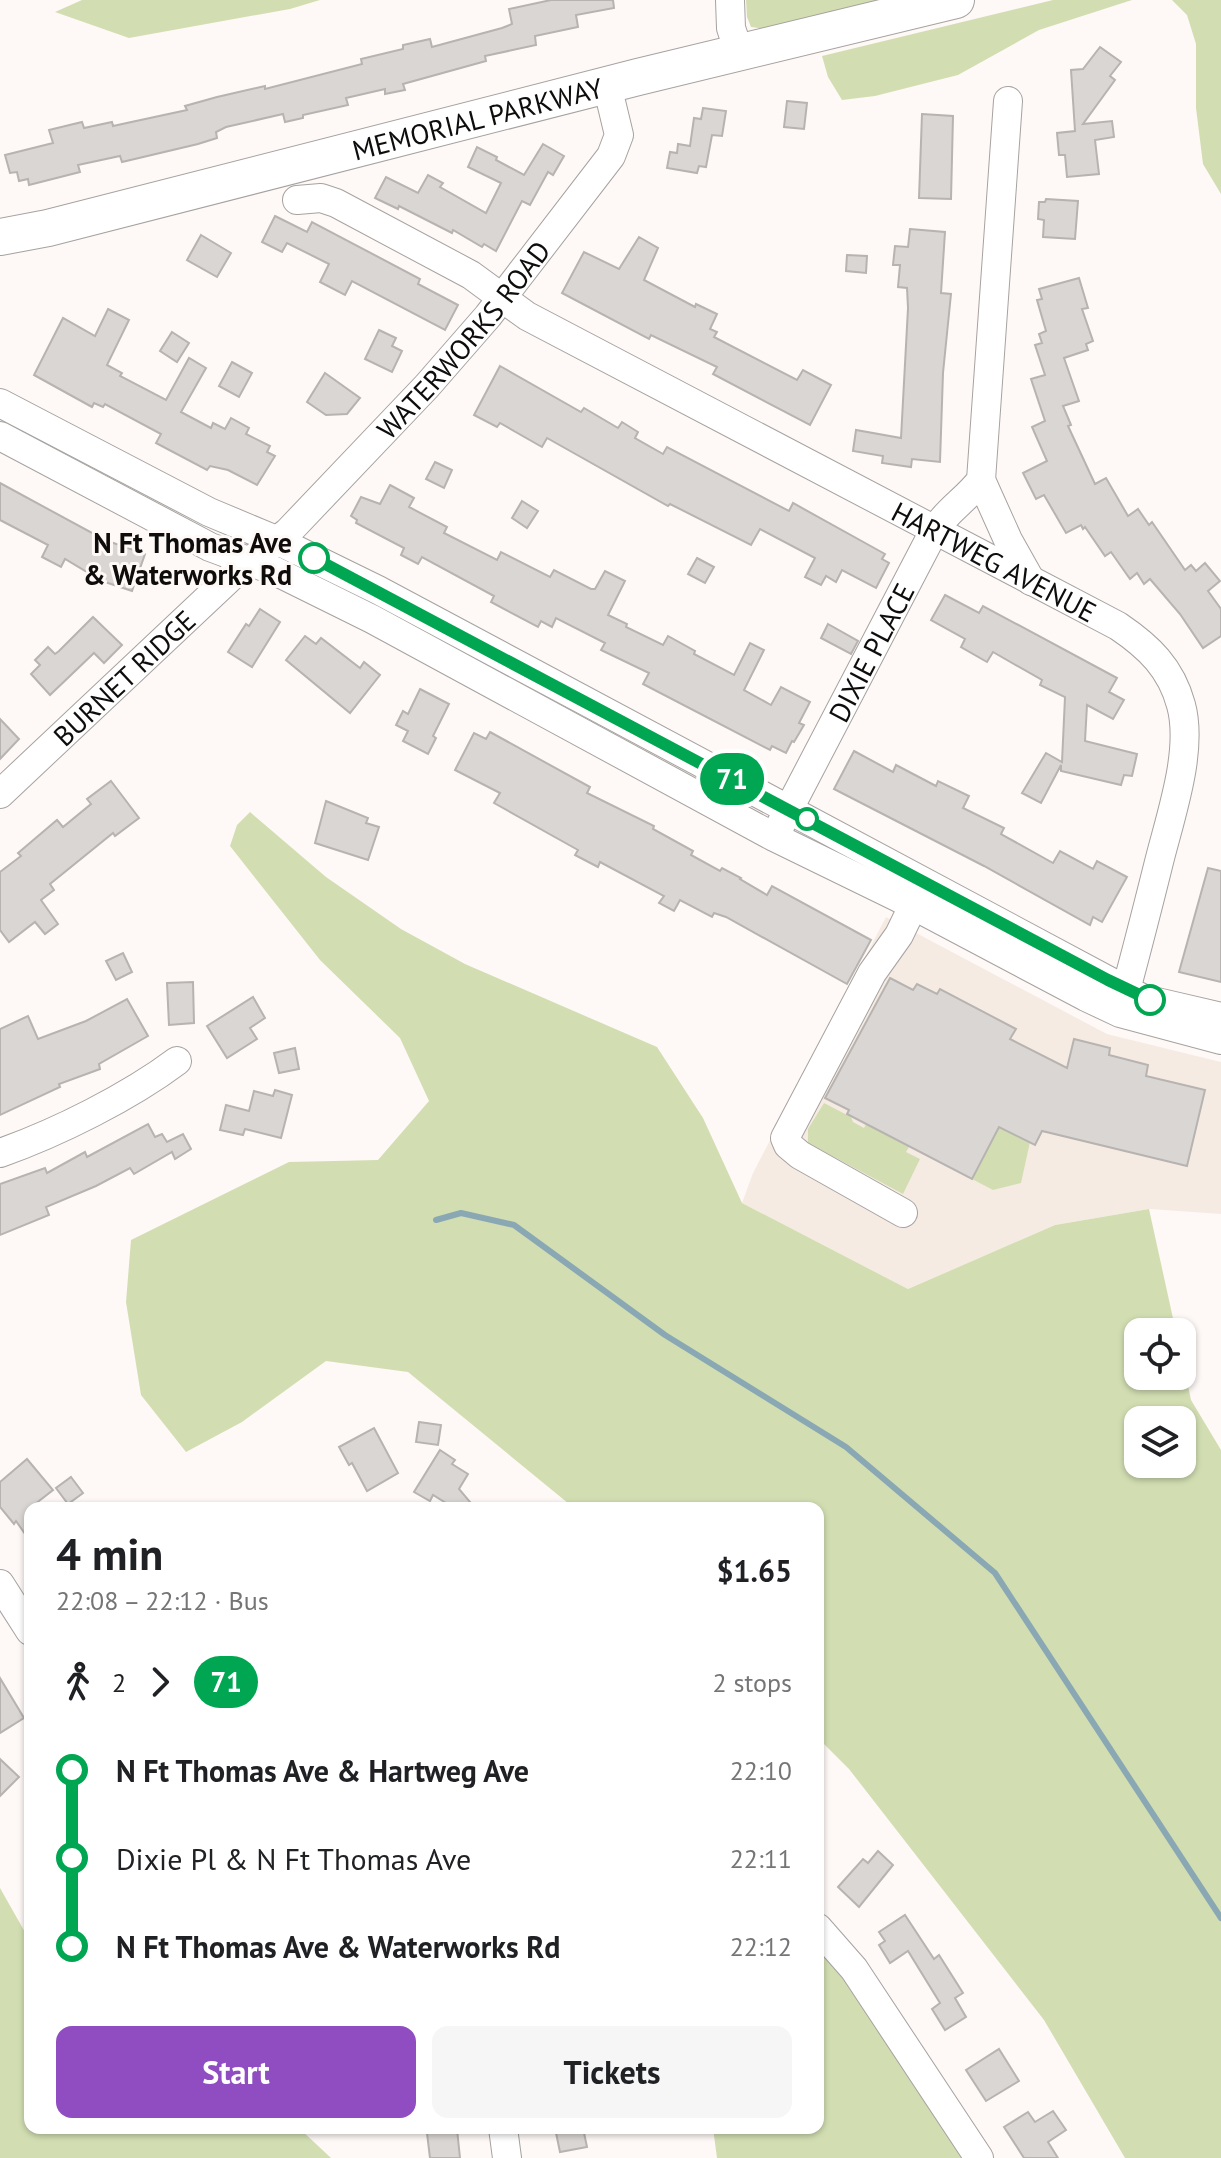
<!DOCTYPE html>
<html lang="en">
<head>
<meta charset="utf-8">
<style>
	body { margin:0; font-family:"PT Sans",sans-serif; background:#f6f6f6; color:#202124; height:100vh; display:flex; flex-direction:column; font-size:30px; white-space:nowrap }
	* { box-sizing:border-box; margin:0 }
	p { font-size:26px; color:#757577 }
	.icon { flex:none; width:44px; height:44px; fill:none; stroke:currentColor; stroke-width:2; stroke-linecap:round; stroke-linejoin:round }
	.map { position:relative; flex:1; overflow:hidden }
	.side { position:absolute; left:24px; top:1502px; width:800px; height:632px; display:flex; flex-direction:column; background:#fff; border-radius:16px; box-shadow:0 2px 6px #0004 }
	.side>* { flex:none }
	.badge { padding:0 16px; border-radius:26px; font-size:28px; line-height:52px }
	.controls { position:absolute; left:1124px; top:1318px; display:grid; gap:16px }
	.controls a { display:grid; place-items:center; width:72px; height:72px; border-radius:16px; background:#fff; box-shadow:0 2px 6px #0004; font-size:40px }
	.map>.badge { position:absolute; translate:-50% -50%; box-shadow:0 0 0 4px #fff }
	.legs { display:flex; align-items:center; gap:12px; height:88px; padding:0 32px; font-size:26px }
	.legs p { margin-inline-start:auto }
	.head { display:flex; align-items:center; justify-content:space-between; height:136px; padding:0 32px }
	h1 { font-size:44px; font-weight:700; line-height:60px }
	.primary-button { display:flex; gap:16px; margin-top:auto; padding:16px 32px }
	.primary-button a { flex:1; height:92px; border-radius:16px; background:#904cc1; color:#fff; font-size:32px; font-weight:700; line-height:92px; text-align:center }
	.primary-button a+a { background:#f6f6f6; color:#202124 }
	ul { padding:0 32px; list-style:none }
	li { display:flex; align-items:center; gap:28px; height:88px; font-size:30px }
	li i { display:grid; place-items:center; width:12px; height:100%; margin:0 10px; background:currentColor }
	li i::after { content:''; width:20px; height:20px; margin:-10px; border:6px solid; border-radius:50%; background:#fff }
	li p { margin-inline-start:auto }
	li:first-child i { background:linear-gradient(#0000 50%,currentColor 0) }
	li:last-child i { background:linear-gradient(currentColor 50%,#0000 0) }
	.map>svg:first-child { display:block }
</style>
</head>
<body>
<div class="map">
<svg width="1221" height="2158" viewBox="0 0 1221 2158">
	<rect width="100%" height="100%" fill="#fef9f6"/>
	<polygon fill="#f6ebe3" points="886,917 1107,1034 1221,1062 1221,1214 1149,1209 1055,1225 908,1289 742,1203 753,1173"/>
	<g fill="#d2deb2" fill-rule="evenodd">
		<polygon points="82,0 320,0 290,9 129,38 55,12"/>
		<polygon points="746,0 895,0 767,29 751,27 747,17"/>
		<polygon points="1053,0 1132,0 1039,30 958,75 875,96 842,100 828,77 822,56"/>
		<polygon points="1172,0 1221,0 1221,194 1203,164 1196,108 1196,44 1187,15"/>
		<path d="M250,812l76,65 75,52 64,35 192,83 46,71 39,85 166,86 147,-64 94,-16 27,123h-38v44h44v-18l9,42 30,50v708h-96l-81,-138 -195,-251 -31,-31v-230h-244l-166,-136 -82,-11 -84,61 -56,30 -45,-57 -15,-93 5,-62 158,-78 89,-2 51,-59 -29,-63 -80,-78 -90,-114 7,-21zM1138,1420h44v44h-44z"/>
		<polygon points="824,1103 851,1117 853,1122 864,1128 866,1124 909,1147 906,1152 920,1159 903,1194 808,1143 808,1129"/>
		<polygon points="999,1127 1030,1142 1021,1183 993,1190 972,1179"/>
		<polygon points="0,1888 30,1941 30,2128 299,2128 331,2158 0,2158"/>
		<polygon points="818,1947 840,1969 968,2158 717,2158 713,2128 818,2128"/>
	</g>
	<g fill="none" stroke-linecap="round" stroke-linejoin="round">
		<polyline stroke="#89a8b4" stroke-width="6" points="436,1220 461,1213 514,1225 665,1335 846,1447 995,1573 1221,1918"/>
	</g>
	<g fill="#dad6d3" stroke="#b7b3b0" stroke-width="2">
		<polygon points="551,0 613,0 614,8 576,15 578,27 535,36 536,45 485,56 486,61 403,84 405,90 385,94 385,89 346,98 348,105 303,115 303,118 285,122 283,114 226,127 216,132 217,138 198,144 122,162 120,156 78,165 80,172 29,185 28,179 19,181 17,172 10,173 5,155 53,143 49,130 82,122 84,128 112,122 113,126 136,121 187,110 185,106 217,97 265,86 265,89 362,64 361,59 403,49 403,45 430,39 432,47 502,28 512,24 509,9"/>
		<polygon points="1100,47 1121,62 1110,76 1115,80 1083,124 1112,121 1114,137 1095,140 1099,174 1067,177 1065,155 1059,155 1057,133 1075,131 1071,70 1083,69"/>
		<polygon points="787,101 807,103 804,129 784,127"/>
		<polygon points="703,108 726,111 722,136 712,135 706,167 699,166 697,173 667,168 670,152 677,153 678,144 690,146 694,118 701,119"/>
		<polygon points="922,114 953,116 951,199 919,198"/>
		<polygon points="543,144 564,156 553,175 548,172 530,205 522,201 496,251 484,244 482,247 453,230 452,233 399,206 398,209 375,198 386,177 418,193 428,175 443,183 440,187 486,213 501,183 468,167 477,147 497,157 496,160 524,175"/>
		<polygon points="1046,199 1078,201 1075,239 1043,237 1044,220 1038,219 1039,202 1045,202"/>
		<polygon points="275,216 307,232 312,222 420,279 418,284 458,305 445,330 352,281 345,295 320,282 329,264 287,243 282,252 262,242"/>
		<polygon points="910,229 945,232 941,293 951,294 943,373 940,462 912,459 911,467 882,463 883,456 853,451 856,430 901,438 908,308 907,288 898,287 900,265 893,265 895,246 908,247"/>
		<polygon points="201,235 231,253 217,277 187,260"/>
		<polygon points="639,237 658,248 644,280 695,307 696,304 717,314 710,329 717,332 714,337 797,380 803,370 831,385 810,425 713,374 717,367 651,335 649,339 562,293 584,252 619,269"/>
		<polygon points="847,255 867,256 866,273 846,271"/>
		<polygon points="1079,278 1088,308 1082,309 1093,341 1086,344 1088,350 1064,358 1079,401 1063,406 1071,425 1068,426 1095,484 1106,478 1128,516 1138,509 1149,525 1152,522 1185,570 1191,565 1196,571 1205,563 1220,581 1208,591 1221,609 1221,636 1203,648 1180,614 1150,579 1144,584 1137,573 1130,579 1111,552 1105,556 1085,527 1083,529 1081,525 1066,533 1044,495 1036,499 1023,473 1047,461 1032,427 1045,421 1031,379 1045,375 1035,345 1042,343 1039,334 1046,331 1037,300 1042,299 1039,289"/>
		<polygon points="108,309 129,320 107,365 122,373 120,376 166,400 189,358 206,368 181,412 211,428 213,423 225,429 231,418 249,428 246,434 270,446 267,452 275,456 257,485 228,470 210,466 207,470 156,443 161,434 105,404 103,407 94,403 92,407 34,375 63,318 95,336"/>
		<polygon points="379,330 396,338 392,346 402,351 392,372 365,359"/>
		<polygon points="172,332 189,343 177,362 160,351"/>
		<polygon points="232,362 252,373 239,397 219,386"/>
		<polygon points="500,366 581,412 584,408 618,428 622,422 638,432 635,438 663,454 667,447 789,511 793,503 885,554 882,559 889,563 876,588 842,570 836,582 826,576 821,585 805,577 815,558 760,529 751,545 670,504 668,506 547,438 542,447 500,423 497,427 474,415"/>
		<polygon points="325,373 360,398 347,414 326,415 307,402"/>
		<polygon points="435,462 452,470 444,488 426,479"/>
		<polygon points="0,483 105,540 145,554 132,591 102,581 65,559 61,567 42,557 48,545 0,520"/>
		<polygon points="390,485 414,498 409,507 447,527 444,533 497,560 501,552 550,577 554,570 591,589 595,589 605,571 625,581 608,615 627,624 626,627 663,645 668,636 695,651 694,654 734,675 750,643 764,650 744,690 771,705 781,687 810,702 799,723 804,725 794,742 792,741 786,753 772,746 770,750 643,684 649,673 601,650 605,643 556,618 552,627 541,621 538,627 491,602 494,596 422,557 418,564 401,555 404,548 356,523 357,520 351,516 361,497 380,504"/>
		<polygon points="522,501 538,511 527,528 512,518"/>
		<polygon points="697,558 714,567 705,583 688,574"/>
		<polygon points="945,595 979,613 983,606 1117,678 1109,692 1124,700 1113,719 1087,705 1085,741 1137,754 1132,776 1124,775 1121,785 1061,771 1061,765 1041,803 1022,793 1046,753 1062,762 1065,697 1040,685 1042,680 993,652 987,662 961,647 965,639 931,620"/>
		<polygon points="260,609 280,622 252,667 228,652 246,624 249,626"/>
		<polygon points="93,617 122,645 104,663 94,653 50,695 31,674 40,665 35,660 48,647 55,654 59,651"/>
		<polygon points="828,624 858,641 851,654 821,638"/>
		<polygon points="305,636 316,644 321,638 360,668 364,662 380,675 350,713 286,660"/>
		<polygon points="420,689 449,704 433,736 436,738 428,754 403,741 408,731 396,725 403,711 408,714"/>
		<polygon points="0,719 19,739 0,759"/>
		<polygon points="490,732 590,787 587,793 654,826 653,829 693,851 691,855 720,871 722,868 741,878 740,879 767,895 772,886 871,940 847,984 726,917 714,913 712,917 680,900 674,911 659,903 664,896 600,862 598,867 575,855 578,850 494,803 500,793 455,770 474,733 486,739"/>
		<polygon points="854,751 893,772 896,765 936,786 938,781 969,796 963,808 1004,828 1001,834 1053,863 1060,851 1093,869 1097,861 1127,877 1102,922 1093,917 1090,925 984,866 834,789"/>
		<polygon points="111,781 139,818 115,836 113,833 50,884 54,890 41,900 58,924 45,934 35,922 9,942 0,930 0,872 21,856 18,853 57,820 63,827 91,804 87,799"/>
		<polygon points="326,801 368,818 366,823 379,827 368,860 315,843"/>
		<polygon points="1208,868 1221,871 1221,982 1179,972"/>
		<polygon points="123,953 132,972 116,980 106,961"/>
		<polygon points="890,978 913,990 917,984 937,994 940,989 1016,1029 1010,1039 1067,1068 1074,1039 1110,1048 1109,1055 1148,1065 1146,1076 1205,1090 1187,1166 1042,1131 1035,1145 999,1127 972,1179 847,1114 849,1110 825,1098"/>
		<polygon points="193,982 194,1023 169,1025 167,983"/>
		<polygon points="253,997 265,1018 250,1028 257,1039 227,1058 207,1026"/>
		<polygon points="127,999 148,1036 99,1064 100,1069 59,1084 60,1087 0,1115 0,1029 28,1016 38,1039 86,1021"/>
		<polygon points="295,1048 299,1069 279,1073 274,1053"/>
		<polygon points="275,1090 292,1095 281,1138 245,1129 243,1135 220,1130 226,1105 249,1111 254,1091 273,1096"/>
		<polygon points="148,1124 155,1137 162,1134 167,1142 183,1134 191,1149 175,1159 172,1152 134,1174 130,1168 96,1186 46,1207 49,1215 0,1235 0,1184 45,1168 47,1173 85,1152 87,1157"/>
		<polygon points="419,1422 441,1425 438,1445 416,1442"/>
		<polygon points="374,1428 398,1473 367,1491 352,1463 349,1465 339,1447"/>
		<polygon points="440,1450 455,1460 452,1464 468,1474 459,1489 475,1508 454,1508 433,1495 430,1501 414,1492"/>
		<polygon points="27,1459 53,1490 30,1508 30,1541 16,1521 14,1524 0,1507 0,1482"/>
		<polygon points="71,1477 83,1493 68,1504 56,1488"/>
		<polygon points="0,1678 24,1718 0,1733"/>
		<polygon points="0,1759 19,1777 0,1796"/>
		<polygon points="878,1851 893,1865 859,1907 838,1887 863,1859 868,1863"/>
		<polygon points="905,1915 934,1959 939,1955 963,1993 955,1998 966,2017 945,2030 932,2009 940,2003 908,1951 890,1963 879,1945 885,1941 879,1932"/>
		<polygon points="999,2049 1019,2081 986,2101 966,2070"/>
		<polygon points="1053,2111 1066,2130 1048,2142 1058,2158 1024,2158 1004,2127 1028,2112 1035,2122"/>
		<polygon points="555,2128 583,2128 587,2147 560,2152"/>
		<polygon points="457,2129 460,2158 430,2158 427,2133"/>
	</g>
	<g fill="none" stroke-linecap="round" stroke-linejoin="round">
		<g stroke="#a6a2a0" stroke-width="30">
			<g id="minor">
				<polyline points="730,0 731,28 739,52"/>
				<path id="s1" d="M297,200l24,-2 15,5 135,72 56,41 591,310c31,21 53,42 63,79 13,47 -12,115 -23,161 -12,48 -24,95 -37,142"/>
				<polyline points="0,403 209,512 276,540 378,590 1126,990 1144,999 1221,1017"/>
				<polyline points="0,436 210,547 275,571 372,619 774,837 897,897 1086,997 1120,1013 1221,1040"/>
				<polyline points="981,480 1008,540 1031,581"/>
				<path id="s2" d="M0,794l237,-223 51,-39 139,-146 61,-70 123,-160 8,-21 -12,-50"/>
				<path id="s3" d="M780,826l154,-295c12,-20 33,-32 47,-51l27,-379"/>
				<path d="M0,1153c57,-20 129,-56 177,-92"/>
				<polyline points="903,1213 800,1155 788,1145 785,1138 872,973 899,935 913,906"/>
				<polyline points="0,1584 30,1631"/>
				<polyline points="818,1928 854,1969 979,2158"/>
				<polyline points="503,2128 507,2158"/>
			</g>
		</g>
		<g stroke="#a6a2a0" stroke-width="38">
			<g id="major">
				<path id="s4" d="M0,237l48,-9 590,-151 318,-77"/>
			</g>
		</g>
		<use href="#minor" stroke="#fff" stroke-width="28"/>
		<use href="#major" stroke="#fff" stroke-width="36"/>
	</g>
	<g fill="none" stroke-linecap="round" stroke-linejoin="round">
		<g stroke="#fff" stroke-width="18">
			<polyline id="line-1" points="314,558 1108,980 1150,1000"/>
		</g>
		<use href="#line-1" stroke="#00a651" stroke-width="12"/>
	</g>
	<g fill="#fff" stroke="#00a651" stroke-width="4">
		<circle cx="314" cy="558" r="14"/>
		<circle cx="807" cy="819" r="10"/>
		<circle cx="1150" cy="1000" r="14"/>
	</g>
	<g text-anchor="middle" dominant-baseline="central" stroke-width="6" stroke-linejoin="round" paint-order="stroke">
		<g font-size="28" fill="#0e0d0c" stroke="#fef9f6">
			<text stroke="none"><textPath href="#s4" startOffset="492">MEMORIAL PARKWAY</textPath></text>
			<text stroke="none"><textPath href="#s2" startOffset="650">WATERWORKS ROAD</textPath></text>
			<text stroke="none"><textPath href="#s1" startOffset="790">HARTWEG AVENUE</textPath></text>
			<text stroke="none"><textPath href="#s3" startOffset="196">DIXIE PLACE</textPath></text>
			<text stroke="none"><textPath href="#s2" startOffset="170">BURNET RIDGE</textPath></text>
		</g>
		<g font-size="28" font-weight="bold" fill="#0e0d0c" stroke="#fef9f6" text-anchor="end">
			<text x="292" y="542">N Ft Thomas Ave<tspan x="292" dy="32">&amp; Waterworks Rd</tspan></text>
		</g>
	</g>
</svg>
<div class="controls">
<a><svg class="icon" aria-label="locate" viewBox="0 0 24 24"><circle cx="12" cy="12" r="6"/><path d="M12 2v4M12 18v4M2 12h4M18 12h4"/></svg></a>
<a><svg class="icon" aria-label="layers" viewBox="0 0 24 24"><path d="M12 4l9 5-9 5-9-5zM3 14l9 5 9-5"/></svg></a>
</div>
<b class="badge" style="left:732px;top:779px;background:#00a651;color:#fff">71</b>
<section class="side">
<div class="head"><div><h1>4 min</h1><p>22:08 – 22:12 · Bus</p></div><b>$1.65</b></div>
<div class="legs"><svg class="icon" aria-label="walk" viewBox="0 0 24 24"><circle cx="13" cy="4" r="2"/><path d="M13 8l-2 6 4 7M11 14l-3 7M7 12l3-4h3l4 4"/></svg>2<svg class="icon" aria-label="forward" viewBox="0 0 24 24"><path d="M9 5l7 7-7 7"/></svg><b class="badge" style="background:#00a651;color:#fff">71</b><p>2 stops</p></div>
<ul>
<li><i style="color:#00a651"></i><b>N Ft Thomas Ave &amp; Hartweg Ave</b><p>22:10</p></li>
<li><i style="color:#00a651"></i><span>Dixie Pl &amp; N Ft Thomas Ave</span><p>22:11</p></li>
<li><i style="color:#00a651"></i><b>N Ft Thomas Ave &amp; Waterworks Rd</b><p>22:12</p></li>
</ul>
<div class="primary-button"><a>Start</a><a>Tickets</a></div>
</section>
</div>
</body>
</html>
